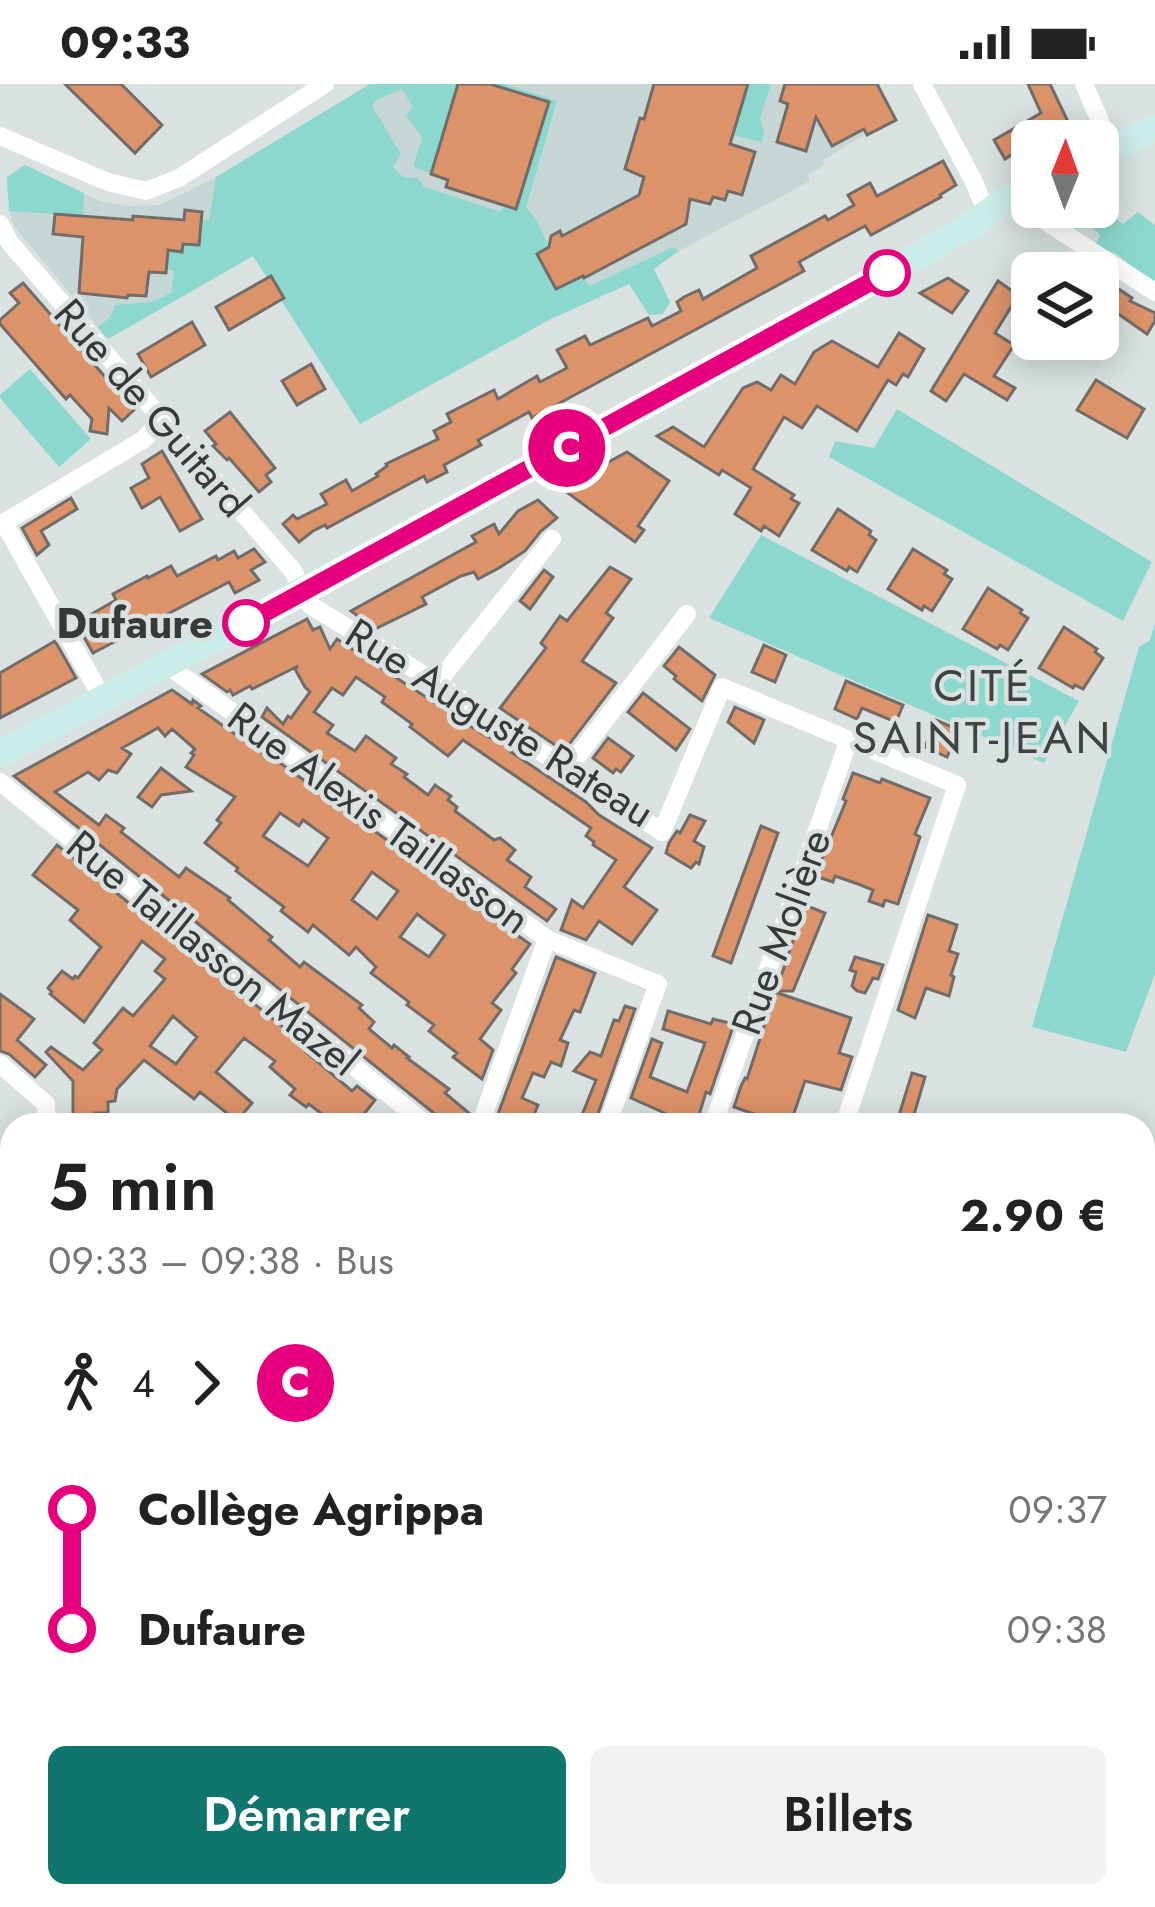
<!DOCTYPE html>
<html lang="fr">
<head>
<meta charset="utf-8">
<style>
	body { margin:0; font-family:Jost,sans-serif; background:#f2f2f2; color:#222; height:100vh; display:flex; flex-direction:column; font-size:45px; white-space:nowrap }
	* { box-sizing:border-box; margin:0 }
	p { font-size:39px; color:#767676 }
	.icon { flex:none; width:66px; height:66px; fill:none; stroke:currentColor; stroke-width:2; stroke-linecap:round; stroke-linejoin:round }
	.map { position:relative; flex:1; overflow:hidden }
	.sheet { position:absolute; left:0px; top:1029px; width:1155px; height:795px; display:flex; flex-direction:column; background:#fff; border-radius:36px 36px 0 0; box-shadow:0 6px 30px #0003 }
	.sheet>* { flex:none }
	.badge { padding:0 24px; border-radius:39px; font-size:42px; line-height:78px }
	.needle { width:78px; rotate:1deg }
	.tools { position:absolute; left:1011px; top:36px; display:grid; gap:24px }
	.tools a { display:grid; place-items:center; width:108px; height:108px; border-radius:18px; background:#fff; box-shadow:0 6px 30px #0003; font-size:60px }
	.map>.badge { position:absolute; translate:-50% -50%; box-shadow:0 0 0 6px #fff }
	.legs { display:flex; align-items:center; gap:18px; height:132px; padding:0 48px; font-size:39px }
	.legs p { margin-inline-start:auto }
	.summary { display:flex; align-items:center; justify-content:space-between; height:204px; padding:0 48px }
	h1 { font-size:66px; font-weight:600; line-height:90px }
	.action { display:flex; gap:24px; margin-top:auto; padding:24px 48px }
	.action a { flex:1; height:138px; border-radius:18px; background:#0f766e; color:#fff; font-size:48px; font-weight:600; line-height:138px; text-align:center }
	.action a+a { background:#f2f2f2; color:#222 }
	ul { padding:0 48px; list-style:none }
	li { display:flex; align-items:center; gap:42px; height:120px; font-size:45px }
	li i { display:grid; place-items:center; width:18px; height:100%; margin:0 15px; background:currentColor }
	li i::after { content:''; width:30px; height:30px; margin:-15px; border:9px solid; border-radius:50%; background:#fff }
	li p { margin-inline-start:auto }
	li:first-child i { background:linear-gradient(#0000 50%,currentColor 0) }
	li:last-child i { background:linear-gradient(currentColor 50%,#0000 0) }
	.status { display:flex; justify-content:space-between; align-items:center; height:84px; padding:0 60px; background:#fff; direction:ltr }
	.status svg { height:33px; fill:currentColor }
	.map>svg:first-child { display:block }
</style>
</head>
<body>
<div class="status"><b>09:33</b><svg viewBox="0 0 49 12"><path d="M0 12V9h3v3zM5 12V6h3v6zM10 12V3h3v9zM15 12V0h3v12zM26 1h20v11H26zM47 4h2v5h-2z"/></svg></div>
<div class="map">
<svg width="1155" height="1823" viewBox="0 0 1155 1823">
	<rect width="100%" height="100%" fill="#d9e2e0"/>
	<polygon fill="#c6d6d5" points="370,0 877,0 848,17 864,51 823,76 825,81 808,91 810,97 679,167 673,163 550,220 360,340 253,172 108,255 14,142 9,127 7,93 25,81 100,117 131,122 160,121 219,92"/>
	<g fill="#8dd8ce">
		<polygon points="370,0 458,0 431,90 413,82 422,54 406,31 413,23 402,5 377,16 372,22 401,70 393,83 403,93 418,94 424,103 499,127 507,122 516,125 549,18 490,0 504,0 557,17 526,123 537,137 549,163 537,170 556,205 582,191 589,202 673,163 679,167 654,185 670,218 663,230 649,231 629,200 551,235 360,340 253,172 108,255 97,243 110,234 115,221 152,218 171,209 174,187 166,185 168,166 182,167 183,160 199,161 201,137 209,136 216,93"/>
		<polygon points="748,0 771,0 760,34 764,47 762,58 733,51"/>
		<polygon points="25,81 84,109 83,132 9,127 7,93"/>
		<polygon points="1092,123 1102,124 1123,140 1138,128 1155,141 1155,200 1115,169 1099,164 1096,160 1100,151 1080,133"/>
		<polygon points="30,285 91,355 59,383 0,314 0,311"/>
		<polygon points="897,325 1152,478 1123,537 829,373 835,357 874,364"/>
		<polygon points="761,451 1079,617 1044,679 709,534"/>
		<polygon points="1155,539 1155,890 1126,968 1032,943 1139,563 1150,556"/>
		<polygon points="1143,1404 1155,1405 1155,1703 1143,1701"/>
	</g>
	<g fill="#dd936a" stroke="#726c68" stroke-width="3" fill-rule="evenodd">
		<polygon points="65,0 121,0 162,41 135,69"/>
		<polygon points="458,0 490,0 549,18 516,125 446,103 448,96 431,90"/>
		<polygon points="654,0 748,0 730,60 755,68 742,111 728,107 725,116 713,113 710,120 690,115 686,140 584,194 583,192 556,205 537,170 549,163 551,152 560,147 562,152 639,111 644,93 625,85 640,34 644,35"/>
		<polygon points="785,0 877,0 896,36 867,51 864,45 832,62 816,33 806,67 777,58 788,20 780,17"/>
		<polygon points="1028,0 1050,0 1070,42 1032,57 1005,75 994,56 1041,29"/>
		<polygon points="943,77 956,101 940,111 941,113 871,151 865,142 835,158 799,178 804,187 532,334 529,328 478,356 481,361 444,381 447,388 427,398 424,392 327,444 325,441 313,447 299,458 283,440 293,431 297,435 327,420 321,410 337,401 346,396 352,407 378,392 376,390 387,382 386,380 438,355 434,347 451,338 447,330 494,306 498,315 537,292 540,298 567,284 557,266 585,252 590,261 648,234 652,242 681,227 677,218 684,213 699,206 703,215 757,184 751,172 825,132 828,136 854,121 848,111 870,99 877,112"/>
		<polygon points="185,126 202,128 199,161 183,160 182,168 168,166 166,189 149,188 146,212 128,211 127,214 79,209 83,153 53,150 55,130 133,136 133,132 184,136"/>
		<polygon points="1032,184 1032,238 1011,223 995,249 1014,261 994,292 1015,304 1007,316 964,290 946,317 931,307 998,197 1015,209"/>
		<polygon points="1098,191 1132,214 1130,217 1155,229 1155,237 1147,250 1110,224 1098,240"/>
		<polygon points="271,192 284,214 229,246 216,223"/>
		<polygon points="948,194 968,207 952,229 920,209"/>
		<polygon points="23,199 134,326 122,337 109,324 107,350 90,347 92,335 70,311 66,315 0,240 0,236 19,219 10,209"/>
		<polygon points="192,238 205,261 151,293 138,270"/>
		<polygon points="899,249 924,265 908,293 903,290 896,301 888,296 857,347 817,322 802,344 784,333 753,385 794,411 791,415 799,419 779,452 764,442 761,447 735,430 751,404 722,386 719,391 657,352 673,343 704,363 743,304 757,298 771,306 781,291 795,300 814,268 832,257 878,283"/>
		<polygon points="311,280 325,305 297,321 282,297"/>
		<polygon points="1096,296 1144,325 1127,354 1077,326"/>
		<polygon points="230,328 275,384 266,391 271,398 259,408 229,374 227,376 213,362 216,360 205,347"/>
		<polygon points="162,367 202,435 180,447 160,413 142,424 131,404 149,394 142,380"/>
		<polygon points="627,368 669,397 638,442 644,446 635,458 561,404"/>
		<polygon points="71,414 77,425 41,447 49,461 37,471 22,444"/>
		<polygon points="538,416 557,434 541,447 525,467 499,484 478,495 474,488 461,492 422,513 426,520 375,545 351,527 476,458 472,452 494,440 499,450 518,427"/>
		<polygon points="838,425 871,447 869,451 876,456 857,488 849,483 847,487 812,466"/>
		<polygon points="254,465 265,478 251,486 259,496 235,509 229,498 93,569 76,539 116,516 113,510 147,492 148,494 171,482 177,492 216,472 218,476 234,467 238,474"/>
		<polygon points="913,465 947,486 944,490 952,495 932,527 924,522 922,526 888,505"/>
		<polygon points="610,483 631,495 606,529 613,534 582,577 616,599 564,667 500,624 546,564 541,559 560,532 567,537"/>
		<polygon points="544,486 553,493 530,525 520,517"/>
		<polygon points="988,504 1022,526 1020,529 1028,534 1008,566 1000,561 997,565 963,545"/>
		<polygon points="307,535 313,546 320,543 330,565 337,555 481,649 513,665 511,668 586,718 599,731 652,764 624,803 657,826 632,860 599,837 586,856 561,846 572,816 583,824 616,776 593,761 594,758 586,752 591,744 463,656 448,672 410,643 412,640 382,618 385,613 356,593 343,611 332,604 314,628 333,641 327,649 355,667 366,652 396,674 391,680 407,690 404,693 428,711 435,701 451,712 448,716 457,723 455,727 494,756 500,754 515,766 507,776 531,793 525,803 556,825 547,837 262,633 267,624 283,640 288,632 291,634 310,608 305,603 295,585 298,582 252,605 250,602 233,611 230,606 227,608 202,590"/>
		<polygon points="1064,543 1097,565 1095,568 1103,574 1083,605 1075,601 1073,604 1039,584"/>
		<polygon points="55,557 76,594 0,634 0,589"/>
		<polygon points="764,561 786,571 775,598 752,588"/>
		<polygon points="679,563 715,591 702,617 674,595 676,592 664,582"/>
		<polygon points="846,597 903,621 896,638 862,624 857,635 835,625"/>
		<path d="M172,606l20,14 1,-4 8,6 -3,2 74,52 -3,-5 143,103 -2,2 120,84 -18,25 4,4 -24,30 9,7 -21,29 13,11 -11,29 -29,-22 4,-4 -28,-22 5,-6 -27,-20 2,-3 -38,-29 5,-6 -20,-20 -7,8 -36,-30 -5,7 -27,-21 3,-4 -48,-36 2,-3 -33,-25 16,-20 -4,-3 18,-23 -49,-30 8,-12 -3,-2 4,-4 -23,-20 -7,7 -7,-8 -36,20 9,6 -14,19 -9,-3 -9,10 -11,-8 -33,20 44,33 7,-10 18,13 -3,4 58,45 7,-9 44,30 -2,2 44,37 -3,3 31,27 4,-5 58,43 -3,3 15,14 -5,7 23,19 2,-3 15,12 -2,1 42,31 -4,4 25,21 -3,11h-27l-5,-11 -421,-338zM280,729l19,13 4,-6 25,18 -20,28 -45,-30zM372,788l26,19 -21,28 -25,-19zM417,830l28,21 -16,22 -29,-20z"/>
		<polygon points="643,609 690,645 676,666 628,628"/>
		<polygon points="735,623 764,636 754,659 728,638"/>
		<polygon points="936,636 959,646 947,673 925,663"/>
		<polygon points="608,654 633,672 621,688 616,685 613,689 593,674"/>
		<polygon points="161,684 191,707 161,711 152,723 138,713"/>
		<polygon points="853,689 880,699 882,695 930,714 915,750 920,753 898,820 885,816 883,822 869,817 873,806 858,800 835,792 833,798 815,792 846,717 843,715"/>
		<polygon points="690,731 705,737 694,757 704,763 699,780 696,778 691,784 666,769 669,759 677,747 680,749"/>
		<polygon points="761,742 778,749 731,879 713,872"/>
		<path d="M57,761l252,203 -3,4 46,39 5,-5 18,14 -11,14 16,11h-44l-27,-21 -3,3 -16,-12 5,-6 -25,-22 5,-6 -31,-23 -28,34 36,31 -15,18 -37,-29 -6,7 -50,-39 -27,29 -2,12 -7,1v11h-13v12h-22v-44l-27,-29 5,-5 32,23 19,-20 -8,-7 29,-35 10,8 32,-37 -10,-8 10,-12 -23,-18 -58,81 -34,-28 2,-2 -4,-4 14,-17 11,8 2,-3 3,2 23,-31 -31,-27 8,-10 -45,-35zM173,932l24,21 -21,27 -26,-18z"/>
		<polygon points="805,821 825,829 793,907 776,907"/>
		<polygon points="928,831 957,841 949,867 958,870 951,891 954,893 949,912 926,904 915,934 898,926"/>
		<polygon points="556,873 595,889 580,928 574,926 560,956 568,959 561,982 551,978 544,993 533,989 522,1014 538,1021 530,1041 494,1041"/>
		<polygon points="855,873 883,881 878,895 873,894 865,909 857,907 852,902 856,888 850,886"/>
		<polygon points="775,908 851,934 839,969 852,973 841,1006 805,997 790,1041 754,1041 757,1031 734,1023 741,1002 745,994 747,995"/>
		<polygon points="0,910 34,935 17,956 46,981 35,993 9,970 0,967"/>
		<polygon points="625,922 635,925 594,1041 578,1041 596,996 574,987 590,968 601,972 614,936 619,937"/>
		<polygon points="668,927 711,940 713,935 734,940 710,1010 706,1008 696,1041 676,1041 678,1035 631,1014 652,955 662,959 650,993 687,1008 705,959 663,945"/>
		<polygon points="912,989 925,993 911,1041 896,1041"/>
	</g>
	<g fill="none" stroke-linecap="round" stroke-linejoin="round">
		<g stroke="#fff" stroke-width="18">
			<polyline points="922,0 973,96 988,131"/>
			<polyline points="1084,0 1112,65"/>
			<polyline points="0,52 108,98 146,107 179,94 325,0"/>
			<polyline points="1025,121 1048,139 1155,208"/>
			<polyline points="0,140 10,159 293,487 310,521 437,599 662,748 722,603 957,701 844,1041"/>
			<polyline points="4,439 103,615"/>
			<polyline points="0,441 143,356 163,335"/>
			<polyline points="167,581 547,855 658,900 607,1041"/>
			<polyline points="437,599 552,455"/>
			<polyline points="568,684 687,530"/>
			<polyline points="0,698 427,1041"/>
			<polyline points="0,980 46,1020 47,1041"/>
			<polyline points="480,1041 547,855"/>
			<polyline points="713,1041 849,656"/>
			<polyline points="0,1326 12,1331"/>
			<polyline points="1143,1391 1155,1392"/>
			<polyline points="206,1812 206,1823"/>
			<polyline points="585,1812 587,1823"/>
			<polyline points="992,1812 1027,1823"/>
			<polyline points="45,1823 45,1812"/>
			<polyline points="367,1823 367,1812"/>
		</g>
		<g stroke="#cbede9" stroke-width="27">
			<polyline points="1098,69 1112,65 1155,44"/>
			<polyline points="0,670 834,220 968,143 1008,114 1032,102"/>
			<polyline points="1143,1173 1155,1168"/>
			<polyline points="0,1238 12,1238"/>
		</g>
	</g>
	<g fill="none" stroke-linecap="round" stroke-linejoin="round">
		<g stroke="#fff" stroke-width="27">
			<polyline id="line-1" points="246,539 887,189"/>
		</g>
		<use href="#line-1" stroke="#e6007e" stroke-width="18"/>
	</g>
	<g fill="#fff" stroke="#e6007e" stroke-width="6">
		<circle cx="887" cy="189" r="21"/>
		<circle cx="246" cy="539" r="21"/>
	</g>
	<g text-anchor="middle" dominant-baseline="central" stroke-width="9" stroke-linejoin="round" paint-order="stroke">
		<g font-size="42" fill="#373a3a" stroke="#d9e2e0">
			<text transform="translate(152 324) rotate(49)">Rue de Guitard</text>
			<text transform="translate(500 639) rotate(32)">Rue Auguste Rateau</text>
			<text transform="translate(379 734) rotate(36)">Rue Alexis Taillasson</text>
			<text transform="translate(781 848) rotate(-70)">Rue Molière</text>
			<text transform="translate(213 869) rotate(39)">Rue Taillasson Mazel</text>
		</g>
		<g font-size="42" font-weight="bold" fill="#373a3a" stroke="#d9e2e0" text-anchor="end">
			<text x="213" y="539">Dufaure</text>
		</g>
		<g font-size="45" letter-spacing="3" fill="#3d4443" stroke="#d9e2e0">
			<text x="983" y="601">CITÉ<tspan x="983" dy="52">SAINT-JEAN</tspan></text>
		</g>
	</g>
</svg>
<div class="tools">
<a><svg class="needle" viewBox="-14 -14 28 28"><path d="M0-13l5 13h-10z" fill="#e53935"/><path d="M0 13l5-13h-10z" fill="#767676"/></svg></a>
<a><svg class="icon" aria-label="layers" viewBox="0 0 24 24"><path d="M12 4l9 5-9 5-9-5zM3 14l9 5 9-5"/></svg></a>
</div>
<b class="badge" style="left:567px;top:364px;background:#e6007e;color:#fff">C</b>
<section class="sheet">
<div class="summary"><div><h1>5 min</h1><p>09:33 – 09:38 · Bus</p></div><b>2.90 €</b></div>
<div class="legs"><svg class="icon" aria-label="walk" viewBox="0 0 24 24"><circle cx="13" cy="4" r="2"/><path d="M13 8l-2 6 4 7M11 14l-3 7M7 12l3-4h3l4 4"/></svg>4<svg class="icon" aria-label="forward" viewBox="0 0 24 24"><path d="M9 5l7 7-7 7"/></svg><b class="badge" style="background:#e6007e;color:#fff">C</b></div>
<ul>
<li><i style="color:#e6007e"></i><b>Collège Agrippa</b><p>09:37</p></li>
<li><i style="color:#e6007e"></i><b>Dufaure</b><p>09:38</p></li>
</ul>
<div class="action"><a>Démarrer</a><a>Billets</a></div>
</section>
</div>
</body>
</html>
